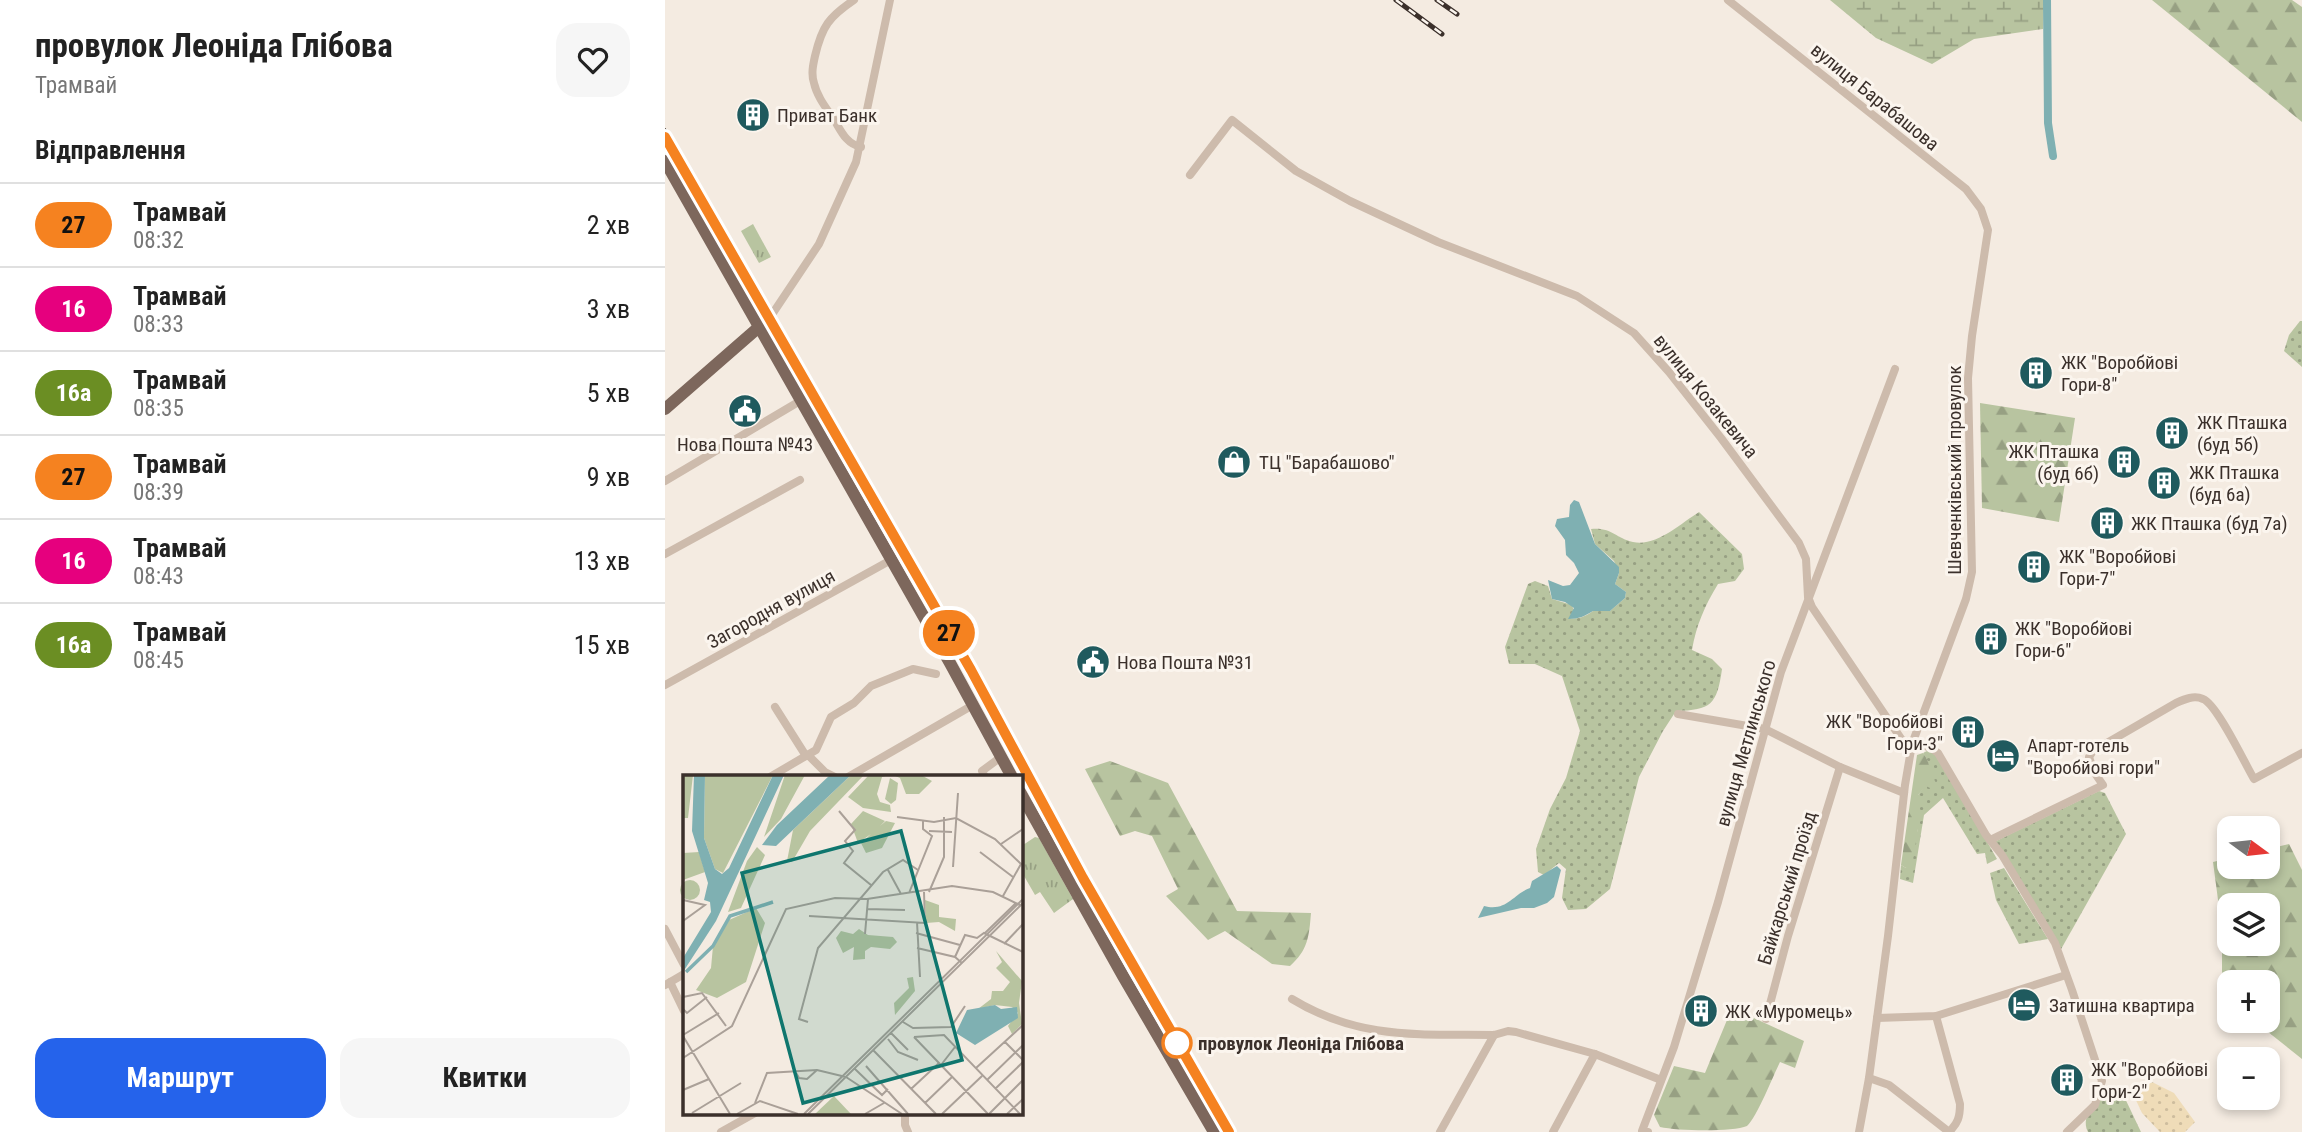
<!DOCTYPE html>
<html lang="uk">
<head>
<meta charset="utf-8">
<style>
	body { margin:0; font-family:"Roboto Condensed",sans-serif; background:#f6f6f6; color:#222; height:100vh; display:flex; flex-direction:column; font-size:26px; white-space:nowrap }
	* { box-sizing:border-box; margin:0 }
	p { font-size:23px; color:#767676 }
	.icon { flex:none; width:38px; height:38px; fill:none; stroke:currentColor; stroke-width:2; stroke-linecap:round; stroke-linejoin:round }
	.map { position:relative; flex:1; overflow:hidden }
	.side { display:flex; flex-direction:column; background:#fff; width:665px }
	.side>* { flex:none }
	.badge { padding:0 14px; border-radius:23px; font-size:24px; line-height:46px }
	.needle { width:46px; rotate:105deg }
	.tools { position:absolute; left:1552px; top:816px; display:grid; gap:14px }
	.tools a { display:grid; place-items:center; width:63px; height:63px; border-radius:14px; background:#fff; box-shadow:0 4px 10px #0003; font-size:35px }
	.map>.badge { position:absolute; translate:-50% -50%; box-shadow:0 0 0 4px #fff }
	h2 { padding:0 35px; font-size:26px; line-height:63px }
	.round { display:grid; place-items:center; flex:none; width:74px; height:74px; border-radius:21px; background:#f6f6f6 }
	.headline { display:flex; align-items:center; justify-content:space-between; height:119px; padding:0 35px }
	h1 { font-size:33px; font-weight:700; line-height:52px }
	.button { display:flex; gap:14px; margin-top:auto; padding:14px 35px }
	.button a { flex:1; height:80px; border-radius:21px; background:#2563eb; color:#fff; font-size:28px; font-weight:700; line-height:80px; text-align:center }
	.button a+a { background:#f6f6f6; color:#222 }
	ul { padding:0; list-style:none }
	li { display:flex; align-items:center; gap:21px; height:84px; padding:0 35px; border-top:2px solid #e0e0e0 }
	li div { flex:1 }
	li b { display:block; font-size:26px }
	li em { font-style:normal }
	li .badge { min-width:77px; font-weight:700; text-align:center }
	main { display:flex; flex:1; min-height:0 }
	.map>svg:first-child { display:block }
</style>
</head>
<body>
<main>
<section class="side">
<div class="headline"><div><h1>провулок Леоніда Глібова</h1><p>Трамвай</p></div><a class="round"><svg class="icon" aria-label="heart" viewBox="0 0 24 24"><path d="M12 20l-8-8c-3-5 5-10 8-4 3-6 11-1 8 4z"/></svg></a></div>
<h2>Відправлення</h2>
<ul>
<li><span class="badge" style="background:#f58220;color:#111">27</span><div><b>Трамвай</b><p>08:32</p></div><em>2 хв</em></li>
<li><span class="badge" style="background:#e6007e;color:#fff">16</span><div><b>Трамвай</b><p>08:33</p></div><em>3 хв</em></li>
<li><span class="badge" style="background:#6b8e23;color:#fff">16a</span><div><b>Трамвай</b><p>08:35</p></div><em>5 хв</em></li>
<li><span class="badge" style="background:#f58220;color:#111">27</span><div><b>Трамвай</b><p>08:39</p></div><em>9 хв</em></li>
<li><span class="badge" style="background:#e6007e;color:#fff">16</span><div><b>Трамвай</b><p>08:43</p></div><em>13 хв</em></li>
<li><span class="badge" style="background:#6b8e23;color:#fff">16a</span><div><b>Трамвай</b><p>08:45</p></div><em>15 хв</em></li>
</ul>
<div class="button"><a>Маршрут</a><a>Квитки</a></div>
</section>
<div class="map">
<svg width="1637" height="1132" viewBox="0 0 1637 1132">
	<defs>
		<pattern id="grass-dots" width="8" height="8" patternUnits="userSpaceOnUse" patternTransform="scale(1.75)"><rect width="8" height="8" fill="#b8c4a0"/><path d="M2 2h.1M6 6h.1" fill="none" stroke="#97a083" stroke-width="1.8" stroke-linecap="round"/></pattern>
		<pattern id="forest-firs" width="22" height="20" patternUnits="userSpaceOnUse" patternTransform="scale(1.75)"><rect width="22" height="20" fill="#b8c4a0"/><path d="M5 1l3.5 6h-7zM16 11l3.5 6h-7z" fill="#97a083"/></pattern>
		<pattern id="wetland-marsh" width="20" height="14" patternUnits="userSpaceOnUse" patternTransform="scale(1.75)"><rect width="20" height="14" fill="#b8c4a0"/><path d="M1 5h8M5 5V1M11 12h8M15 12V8" fill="none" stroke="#97a083"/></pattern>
		<pattern id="sand-dots" width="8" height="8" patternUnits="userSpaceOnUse" patternTransform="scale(1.75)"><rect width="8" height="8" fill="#efdcb8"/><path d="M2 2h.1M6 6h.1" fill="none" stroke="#cebd9e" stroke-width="1.8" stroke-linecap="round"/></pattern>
		<pattern id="park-tufts" width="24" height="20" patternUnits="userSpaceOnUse" patternTransform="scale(1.75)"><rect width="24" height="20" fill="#b8c4a0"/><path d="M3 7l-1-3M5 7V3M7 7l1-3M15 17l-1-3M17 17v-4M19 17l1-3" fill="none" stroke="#97a083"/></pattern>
	</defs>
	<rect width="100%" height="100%" fill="#f4ebe1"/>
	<g fill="url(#grass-dots)">
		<polygon points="1635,321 1637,321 1637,367 1619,351 1624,335"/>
		<path d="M1034,512l43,42 2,15 -9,12 -17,3c-13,21 -22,42 -26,66l20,9 10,10c-5,36 -11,41 -46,42l-13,20 -24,46 -29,112 -24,20 -18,1 -6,-12 4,-29 -7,-6 -15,12 -6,-3 -2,-23 14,-40 16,-31 14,-47 -18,-55 -27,-12h-26l-4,-17 23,-63 7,-3 13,5 4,13 20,6 2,6 -5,7c9,2 17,-2 24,-7h17l15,-13 1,-6 -11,-8 4,-11 -5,-12 -19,-17 -4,-15c21,-2 24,9 42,13 23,5 47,-18 66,-30z"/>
		<path d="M1264,750l4,2 7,8 57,99 -10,5 -2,-11 -8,1 -34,-56 -19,17 -11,68 -13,-4 1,-14 5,3 12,-39v-34c11,-13 16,-27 5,-42z"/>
		<polygon points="1434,791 1440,793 1461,834 1395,951 1329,842"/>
		<polygon points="1339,868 1383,939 1354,944 1331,900 1325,873"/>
		<path d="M1448,1088l8,2 20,42h-53c-9,-18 12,-34 25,-44z"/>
	</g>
	<g fill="url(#forest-firs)" fill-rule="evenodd">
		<polygon points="1487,0 1627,0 1637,7 1637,122"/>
		<polygon points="1315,403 1410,418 1394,522 1317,508"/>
		<path d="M1258,753c8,10 6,20 14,31l-3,6 -8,-4 -8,9v34l-6,37 -6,2 -5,-3 16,-110z"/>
		<path d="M445,761l58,22 69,128 74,2c-2,24 -3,37 -21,53l-18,-2 -47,-33 -17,9 -42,-44 12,-7 -26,-53 -17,-5 -15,5 -35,-67z"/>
		<path d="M1624,844l13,26v189l-49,-39h15v-38h-39v6l-7,-11v-47l-9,-68 16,-4v8h39v-17zM1564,905h39v38h-39z"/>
		<path d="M1067,1008l72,33 -9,27 -15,-6c-7,14 -23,55 -33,64 -14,6 -69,5 -87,1l-6,-12 20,-49 31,7z"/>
	</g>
	<polygon fill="url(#wetland-marsh)" points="1165,0 1379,0 1378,29 1309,39 1267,64 1211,38"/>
	<polygon fill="url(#sand-dots)" points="1487,1082 1509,1093 1530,1122 1520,1132 1495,1132 1477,1113 1469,1096"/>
	<g fill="url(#park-tufts)">
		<polygon points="88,224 106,257 94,263 76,231"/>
		<polygon points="370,837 374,838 408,899 389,913 375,892 370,895 355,869 355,847"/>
	</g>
	<g fill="#7fb0b2">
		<path d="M909,500l5,2 16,42 24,23v6l-4,11 11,8 -1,6 -15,13h-17c-8,5 -14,8 -25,8l6,-11 -9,-6 -13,-3 -4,-19 15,6 7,-1 9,-12 -5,-10 -8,-8 -1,-15 -10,-14 2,-7 12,-2 1,-12z"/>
		<path d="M892,866l4,4 -7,27 -7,6 -13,5h-13l-43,10 6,-12c23,6 29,-12 46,-18l2,-7z"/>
	</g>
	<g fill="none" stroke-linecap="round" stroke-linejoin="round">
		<polyline stroke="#7fb0b2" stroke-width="8" points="1382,0 1383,123 1388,156"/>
		<g stroke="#cdbbac" stroke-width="8">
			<path d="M189,0c-25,17 -32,26 -39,56 -2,9 -4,18 -1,27 3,14 13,26 21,38 7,12 12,23 26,26"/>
			<polyline points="1063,0 1301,189 1316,209 1323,230 1307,336 1303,378 1307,572 1301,599 1247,744 1240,785 1223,936 1204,1078 1194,1132"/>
			<path d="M525,175l42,-55 64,51 54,30 88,41 139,54 57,37 35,39 52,66 78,105 7,16 2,38 4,10 90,133c14,5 24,3 36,13l48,82 16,20 53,88 17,47 30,91 -7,24 -28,27"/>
			<polyline points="94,327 104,319 154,244 191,162 225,0"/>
			<polyline points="0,481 135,401"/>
			<polyline points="0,554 135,480"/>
			<polyline points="0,685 226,560"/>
			<polyline points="110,707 141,756"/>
			<polyline points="1013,714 1100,729 1175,767 1239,793"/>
			<polyline points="143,755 160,772 170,777"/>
			<polyline points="105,777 151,750 166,717 189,703 206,686 248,669 271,674"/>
			<polyline points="183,777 308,705"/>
			<polyline points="320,777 317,771 336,757"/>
			<path d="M1325,840l113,-55 -9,-13 -5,-15 4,-6 83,-48c9,-4 18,-8 27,-4 14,5 42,65 51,80l48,-26"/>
			<polyline points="0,929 19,965"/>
			<polyline points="5,982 19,1011"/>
			<polyline points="0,985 19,974"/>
			<path d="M627,999c67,41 127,35 202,36l14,-4 8,1 79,22 66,26"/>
			<path d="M1271,1016l24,88c0,13 -2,19 -11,28"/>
			<polyline points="1212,1018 1271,1016 1401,975"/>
			<polyline points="1101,1019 1123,936 1175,767"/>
			<polyline points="1204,1078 1224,1085 1284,1132"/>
			<polyline points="240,1113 240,1125 243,1132"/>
			<polyline points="56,1132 90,1113"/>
			<polyline points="775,1132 829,1035"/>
			<polyline points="888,1132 930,1054"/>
			<polyline points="983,1132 977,1131 1009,1047 1053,902 1116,672 1230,369"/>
		</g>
		<g stroke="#7d675c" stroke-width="12">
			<polyline points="0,161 285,663 347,777"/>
			<polyline points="0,409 94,327"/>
			<polyline points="355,792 458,976 549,1132"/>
		</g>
		<polyline stroke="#3b302b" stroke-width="2" points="0,129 309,669 422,876 569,1132"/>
		<g stroke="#3b302b" stroke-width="5">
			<g id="rail">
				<polyline points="731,0 777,34"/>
				<polyline points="772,0 792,14"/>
			</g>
		</g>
		<use href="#rail" stroke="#fbf5ee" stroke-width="2.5" stroke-dasharray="8" stroke-linecap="butt"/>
	</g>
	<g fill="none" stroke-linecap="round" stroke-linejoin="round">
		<g stroke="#fff" stroke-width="16">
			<polyline id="line" points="0,137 306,670 418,878 564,1132"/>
		</g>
		<use href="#line" stroke="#f58220" stroke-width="10"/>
	</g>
	<defs>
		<g id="building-disc" transform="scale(1.75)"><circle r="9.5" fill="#1f5a5e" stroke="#fbf5ee"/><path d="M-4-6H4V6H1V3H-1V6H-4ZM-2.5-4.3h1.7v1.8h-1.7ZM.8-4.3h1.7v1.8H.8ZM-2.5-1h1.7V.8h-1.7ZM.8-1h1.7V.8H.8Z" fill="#fff"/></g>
		<g id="civic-disc" transform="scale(1.75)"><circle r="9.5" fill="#1f5a5e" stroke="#fbf5ee"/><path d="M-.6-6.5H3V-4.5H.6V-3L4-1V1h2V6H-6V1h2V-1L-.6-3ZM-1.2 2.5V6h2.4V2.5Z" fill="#fff"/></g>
		<g id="shop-disc" transform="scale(1.75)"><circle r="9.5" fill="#1f5a5e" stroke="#fbf5ee"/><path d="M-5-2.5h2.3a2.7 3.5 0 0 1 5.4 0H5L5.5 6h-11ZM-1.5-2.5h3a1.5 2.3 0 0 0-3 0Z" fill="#fff"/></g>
		<g id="hotel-disc" transform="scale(1.75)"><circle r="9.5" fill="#1f5a5e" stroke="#fbf5ee"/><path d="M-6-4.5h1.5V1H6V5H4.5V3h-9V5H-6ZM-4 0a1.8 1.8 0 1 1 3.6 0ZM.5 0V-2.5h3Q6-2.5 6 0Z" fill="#fff"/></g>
	</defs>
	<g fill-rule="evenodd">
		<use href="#building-disc" x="88" y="115"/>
		<use href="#building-disc" x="1371" y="373"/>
		<use href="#civic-disc" x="80" y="411"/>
		<use href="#building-disc" x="1507" y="433"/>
		<use href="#shop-disc" x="569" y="462"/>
		<use href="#building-disc" x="1459" y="462"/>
		<use href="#building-disc" x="1499" y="483"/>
		<use href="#building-disc" x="1442" y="523"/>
		<use href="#building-disc" x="1369" y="567"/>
		<use href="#building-disc" x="1326" y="639"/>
		<use href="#civic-disc" x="428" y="662"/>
		<use href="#building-disc" x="1303" y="732"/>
		<use href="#hotel-disc" x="1338" y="756"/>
		<use href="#hotel-disc" x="1359" y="1005"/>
		<use href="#building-disc" x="1036" y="1011"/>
		<use href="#building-disc" x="1402" y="1080"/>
	</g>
	<circle fill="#fff" stroke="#f58220" stroke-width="3.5" cx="512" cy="1043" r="14"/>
	<g text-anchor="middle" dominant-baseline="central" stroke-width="6" stroke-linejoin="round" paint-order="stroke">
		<g font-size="19" fill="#3b302b" stroke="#fbf5ee">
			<text transform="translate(1210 97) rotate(39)">вулиця Барабашова</text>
			<text transform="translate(1041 396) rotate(51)">вулиця Козакевича</text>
			<text transform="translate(1289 470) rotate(-90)">Шевченківський провулок</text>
			<text transform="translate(106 609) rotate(-29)">Загородня вулиця</text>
			<text transform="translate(1081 743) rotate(-74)">вулиця Метлинського</text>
			<text transform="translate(1122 888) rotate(-73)">Байкарський проїзд</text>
		</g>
		<g font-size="19" fill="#3b302b" stroke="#fbf5ee" text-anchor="start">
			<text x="112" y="115">Приват Банк</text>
			<text x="1396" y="362">ЖК "Воробйові<tspan x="1396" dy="22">Гори-8"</tspan></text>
			<text x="1532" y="422">ЖК Пташка<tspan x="1532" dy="22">(буд 5б)</tspan></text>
			<text x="80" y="444" text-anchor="middle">Нова Пошта №43</text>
			<text x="1434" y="451" text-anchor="end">ЖК Пташка<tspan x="1434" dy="22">(буд 6б)</tspan></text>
			<text x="594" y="462">ТЦ "Барабашово"</text>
			<text x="1524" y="472">ЖК Пташка<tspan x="1524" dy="22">(буд 6а)</tspan></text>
			<text x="1466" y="523">ЖК Пташка (буд 7а)</text>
			<text x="1394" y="556">ЖК "Воробйові<tspan x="1394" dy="22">Гори-7"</tspan></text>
			<text x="1350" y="628">ЖК "Воробйові<tspan x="1350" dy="22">Гори-6"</tspan></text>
			<text x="452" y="662">Нова Пошта №31</text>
			<text x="1278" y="721" text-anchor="end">ЖК "Воробйові<tspan x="1278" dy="22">Гори-3"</tspan></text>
			<text x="1362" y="745">Апарт-готель<tspan x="1362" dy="22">"Воробйові гори"</tspan></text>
			<text x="1384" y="1005">Затишна квартира</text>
			<text x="1060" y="1011">ЖК «Муромець»</text>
			<text x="1426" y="1069">ЖК "Воробйові<tspan x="1426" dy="22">Гори-2"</tspan></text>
		</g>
		<g font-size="19" font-weight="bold" fill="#3b302b" stroke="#fbf5ee" text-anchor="start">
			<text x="533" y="1043">провулок Леоніда Глібова</text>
		</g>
	</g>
	<g transform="translate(18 775)">
		<rect width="340" height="340" fill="#f4ebe1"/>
		<path d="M168,0h13l-54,56 -18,31 -5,-1 6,-31zM-3 115a10 10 0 1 1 20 0a10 10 0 1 1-20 0ZM176,154l9,6 25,2 4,5 -7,7 -19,-2 -6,4v8l-12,1 1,-13 -11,6 -7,-15 5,-7 12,3zM313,176l26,30 -3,22 3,21 -10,10 -4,-8 10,-13 -6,-6 -17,-2 -17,4 13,-10 1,-8h11l7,-9 -14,-14 6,-6z" fill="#b8c4a0"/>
		<path d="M102,0h20l-24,44 -17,18zM186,0h20l-7,2 -5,17 3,8 10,3 1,7 -28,-4 -15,-11zM210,0h28l11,6 -13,13h-13l-6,-16zM180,36l22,10 -5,5 6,-5 9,2 -13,25 -16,5 -5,-10 10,-9 -13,9 -7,-19zM74,72l8,8 -24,53 -13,4 19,-51zM242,125l14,5v12l17,2 -1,12 -16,-9 -13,1zM230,202l2,14 -20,24 -1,-12 15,-15 -2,-10z" fill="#b8c4a0"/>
		<path d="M73,133l9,15 -19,59 -29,16 -21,-8 15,-22 2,-22 16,-26z" fill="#b8c4a0"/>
		<path d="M151,321l17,18h-36z" fill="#b8c4a0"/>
		<path d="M0,0h10l-5,43h-5zM22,0h68l-50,98 -8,-4 -11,-31z" fill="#b8c4a0"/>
		<path d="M16,77l6,20 -22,8v-27z" fill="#b8c4a0"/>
		<path d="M207,3l8,5 -2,17 -5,4 -6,-5z" fill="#b8c4a0"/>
		<path d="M11,0h11l-1,63 11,31 7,5 7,-6 44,-93h11l-68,146 -33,51v-14l28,-46 -1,-10 -6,-2 4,-17 -16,-52zM147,0h21l-75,71 -14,-1 15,-20zM312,230l6,4 16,-2 1,11 -43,27 -19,-12 11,-23z" fill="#7fb0b2"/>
		<path fill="none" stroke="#7fb0b2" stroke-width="3.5" d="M3,197l27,-26 17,-30 43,-14"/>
		<path fill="none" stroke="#aaa098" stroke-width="2" d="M156,36l16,19 -10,11 8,10 -9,12 27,22M214,42l37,5 22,-4 39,21 26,25 -18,32M246,56l23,1M318,69l22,-15M297,77l33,25M270,92l5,-74M205,95l13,24M246,117l15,-35v-40M226,118l23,-57 -9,-7v-9M0,125l22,5 -22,16M184,134l38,1M126,141l116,7 -1,-31M234,147l3,55M233,158l44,12M302,158l31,-30M182,159l3,-35M321,169l19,-20M234,173l38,9 7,6M272,182l10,-22 12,3 7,-5 39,19M0,222l19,-4 24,33M0,234l4,4 20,-16M125,247l-9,-3 19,-71 65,-76 20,-12 15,10M220,247l10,6 38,-1 14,-21M208,258l17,17M0,260l36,-22M0,261l47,78M231,262l30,-2 76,79M231,262l74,77M205,264l10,13 20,8M322,267l18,18M190,275l63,64M0,283l49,-32 54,-117 49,-11 32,1 85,-13 41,6 27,13M258,290l14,-18M183,291l42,48M293,293l47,-43M172,294l27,26 6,-6M112,296l4,7 8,1 10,-9M163,302l56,37M304,305l36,-35M228,314l28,-26M312,314l28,-27M0,315l26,-11M72,328l12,-30 50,-3 29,7M242,328l27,-26M9,338l49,-30M54,339l23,-13 38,13M121,339l219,-215M125,339l215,-211M182,339l19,-11M259,339l40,-38M306,339l34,-34M324,339l16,-15"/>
		<path fill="#0f766e" fill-opacity="0.15" stroke="#0f766e" stroke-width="3.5" d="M218,56l61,229 -159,43 -61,-230z"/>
		<rect width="340" height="340" fill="none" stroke="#3b302b" stroke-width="3.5"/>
	</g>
</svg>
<div class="tools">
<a><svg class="needle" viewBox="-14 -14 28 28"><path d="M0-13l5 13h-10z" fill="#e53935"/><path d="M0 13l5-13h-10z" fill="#767676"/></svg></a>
<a><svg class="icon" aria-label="layers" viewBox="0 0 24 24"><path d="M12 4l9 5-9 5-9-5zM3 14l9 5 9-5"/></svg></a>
<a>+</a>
<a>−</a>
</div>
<b class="badge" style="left:284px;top:633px;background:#f58220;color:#111">27</b>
</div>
</main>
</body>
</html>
